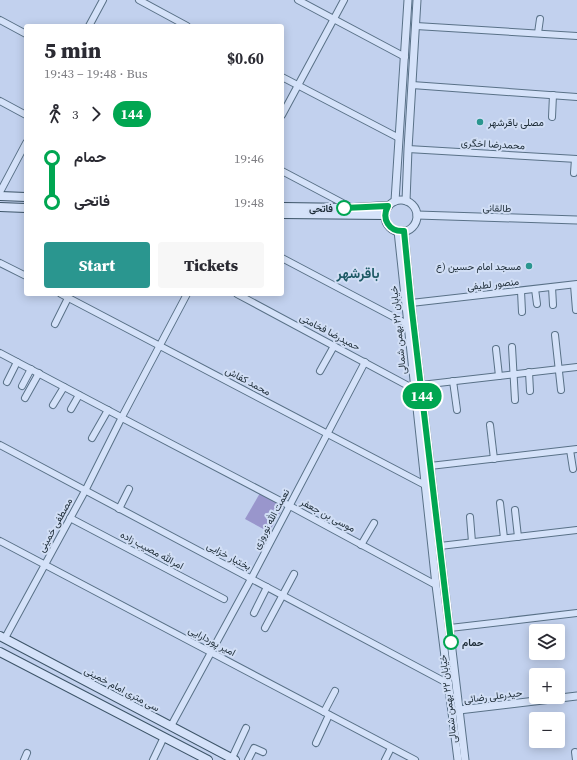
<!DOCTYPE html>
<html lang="en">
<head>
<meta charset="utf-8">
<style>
	body { margin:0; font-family:"Source Serif 4",Vazirmatn,serif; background:#f7f7f7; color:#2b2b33; height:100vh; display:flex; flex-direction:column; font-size:15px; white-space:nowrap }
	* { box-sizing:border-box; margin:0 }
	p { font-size:13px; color:#7c7c81 }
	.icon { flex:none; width:22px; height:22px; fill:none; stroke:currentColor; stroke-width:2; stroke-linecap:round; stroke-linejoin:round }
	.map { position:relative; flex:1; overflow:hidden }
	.details { position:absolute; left:24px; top:24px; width:260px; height:272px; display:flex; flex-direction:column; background:#fff; border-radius:4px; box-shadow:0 2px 10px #0003 }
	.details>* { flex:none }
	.badge { padding:0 8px; border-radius:13px; font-size:14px; line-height:26px }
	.tools { position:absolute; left:529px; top:624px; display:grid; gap:8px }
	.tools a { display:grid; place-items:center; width:36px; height:36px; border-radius:4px; background:#fff; box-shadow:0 2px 10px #0003; font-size:20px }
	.map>.badge { position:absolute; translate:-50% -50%; box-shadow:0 0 0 2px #fff }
	.legs { display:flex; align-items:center; gap:6px; height:44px; padding:0 20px; font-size:13px }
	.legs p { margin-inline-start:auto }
	.headline { display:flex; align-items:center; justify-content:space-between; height:68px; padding:0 20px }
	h1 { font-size:22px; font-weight:800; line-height:30px }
	.primary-button { display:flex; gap:8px; margin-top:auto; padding:8px 20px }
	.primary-button a { flex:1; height:46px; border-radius:4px; background:#2a968f; color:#fff; font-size:16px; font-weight:800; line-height:46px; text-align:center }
	.primary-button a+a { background:#f7f7f7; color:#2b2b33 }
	ul { padding:0 20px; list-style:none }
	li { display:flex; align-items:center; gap:14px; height:44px; font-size:15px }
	li i { display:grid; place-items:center; width:6px; height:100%; margin:0 5px; background:currentColor }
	li i::after { content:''; width:10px; height:10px; margin:-5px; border:3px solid; border-radius:50%; background:#fff }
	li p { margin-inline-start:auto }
	li:first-child i { background:linear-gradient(#0000 50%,currentColor 0) }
	li:last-child i { background:linear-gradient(currentColor 50%,#0000 0) }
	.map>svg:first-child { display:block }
</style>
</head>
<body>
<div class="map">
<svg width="577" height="760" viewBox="0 0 577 760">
	<rect width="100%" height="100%" fill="#c2d1ee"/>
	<polygon fill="#9996cc" points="260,493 284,506 269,532 245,519"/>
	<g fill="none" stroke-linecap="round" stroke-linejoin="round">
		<g stroke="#597187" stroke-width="8">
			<g id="minor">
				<polyline points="139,0 187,26"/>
				<polyline points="298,0 405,57"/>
				<polyline points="0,20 26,34"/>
				<polyline points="89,26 103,0"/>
				<polyline points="416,26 577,36"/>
				<polyline points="538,33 540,19"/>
				<polyline points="282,77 399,138"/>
				<polyline points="412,85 577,97"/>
				<polyline points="0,101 26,115"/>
				<polyline points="282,115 344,0"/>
				<polyline points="552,117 553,95"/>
				<polyline points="408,149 577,159"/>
				<polyline points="282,171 352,208"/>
				<polyline points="574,173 575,159"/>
				<polyline points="0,192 26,143"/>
				<polyline points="282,258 407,324"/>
				<polyline points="0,263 26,276"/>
				<polyline points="574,285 576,310"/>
				<polyline points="552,287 553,305"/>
				<polyline points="535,289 537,304"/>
				<polyline points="521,291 522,312"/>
				<polyline points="61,294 425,485"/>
				<polyline points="237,294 414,389"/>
				<polyline points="411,303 577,284"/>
				<polyline points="55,324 68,298"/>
				<polyline points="555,335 561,390"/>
				<polyline points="512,347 515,400"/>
				<polyline points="496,349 499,376"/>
				<polyline points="0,353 119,416"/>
				<polyline points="320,371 334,346"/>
				<polyline points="529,372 530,391"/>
				<polyline points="453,381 457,410"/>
				<polyline points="7,382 17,362"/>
				<polyline points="421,385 577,367"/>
				<polyline points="22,386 31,369"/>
				<polyline points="25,398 39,373"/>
				<polyline points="53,405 64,387"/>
				<polyline points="71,409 79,395"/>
				<polyline points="123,415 187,294"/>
				<polyline points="124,419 290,506 436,585"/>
				<polyline points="490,425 494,459"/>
				<polyline points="92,438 108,410"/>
				<polyline points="0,445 449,684"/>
				<polyline points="570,450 573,469"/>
				<polyline points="430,466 577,449"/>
				<polyline points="500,503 504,538"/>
				<polyline points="119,509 129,489"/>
				<polyline points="515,510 518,537"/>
				<polyline points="470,517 472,542"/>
				<polyline points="70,518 224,599"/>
				<polyline points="0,541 415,760"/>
				<polyline points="361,545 374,523"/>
				<polyline points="440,546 577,530"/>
				<polyline points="254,613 267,587"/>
				<polyline points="265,628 294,574"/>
				<polyline points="450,628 577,613"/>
				<polyline points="5,638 85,491 120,421"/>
				<polyline points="324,712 335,691"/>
				<polyline points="171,726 251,579 365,362"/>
				<polyline points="316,743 329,715"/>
				<polyline points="575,752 576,760"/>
				<polyline points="232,758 246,728"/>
				<polyline points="24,760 27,753"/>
				<polyline points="153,760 164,737"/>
				<polyline points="248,760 254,748 263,752"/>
				<polyline points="385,760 391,748"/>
			</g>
		</g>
		<g stroke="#597187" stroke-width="9">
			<g id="tertiary">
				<circle cx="401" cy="216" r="16"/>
				<polyline points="395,201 408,0"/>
				<polyline points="406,201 408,149 417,0"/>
				<polyline points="417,215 577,220"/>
				<polyline points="398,231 436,585 458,760"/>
				<polyline points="404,231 411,303 465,760"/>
				<polyline points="459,710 577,696"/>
			</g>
		</g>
		<g stroke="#3d5569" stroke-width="10">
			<g id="secondary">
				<polyline points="0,196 26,197"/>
				<polyline points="0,207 26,208"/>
				<polyline points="282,207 354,208 388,206"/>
				<polyline points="282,214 385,215"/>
				<polyline points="0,636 235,760"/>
				<polyline points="0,652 208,760"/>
			</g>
		</g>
		<use href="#minor" stroke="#d5e2f9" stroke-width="6"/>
		<use href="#tertiary" stroke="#d5e2f9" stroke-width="7"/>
		<use href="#secondary" stroke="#d5e2f9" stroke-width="8"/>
	</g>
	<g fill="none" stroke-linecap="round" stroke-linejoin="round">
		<g stroke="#fff" stroke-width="9">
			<path id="line-1" d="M344,208l44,-2c-7,13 1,26 16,25l7,72 40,339"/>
		</g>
		<use href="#line-1" stroke="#00a651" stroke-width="6"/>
	</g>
	<g fill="#2a968f" stroke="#d1def5" stroke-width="1.5">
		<circle cx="480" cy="122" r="4"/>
		<circle cx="529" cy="266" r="4"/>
	</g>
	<g fill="#fff" stroke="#00a651" stroke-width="2">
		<circle cx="344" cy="208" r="7"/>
		<circle cx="451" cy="642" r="7"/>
	</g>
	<g text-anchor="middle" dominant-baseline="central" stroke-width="4" stroke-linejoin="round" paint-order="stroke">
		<g font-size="10" fill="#1d2c37" stroke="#d1def5" text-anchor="start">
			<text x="488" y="122">مصلی باقرشهر</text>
			<text x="521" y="266" text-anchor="end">مسجد امام حسین (ع</text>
		</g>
		<g font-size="10" fill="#1d2c37" stroke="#d1def5">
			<text transform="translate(493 144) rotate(3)">محمدرضا اخگری</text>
			<text transform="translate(497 208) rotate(2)">طالقانی</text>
			<text transform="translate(493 284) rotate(-6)">منصور لطیفی</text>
			<text transform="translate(398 330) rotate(-96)">خیابان ۲۲ بهمن شمالی</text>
			<text transform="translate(330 332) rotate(28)">حمیدرضا فخامتی</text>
			<text transform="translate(248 381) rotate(28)">محمد کفاش</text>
			<text transform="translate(328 515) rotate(28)">موسی بن جعفر</text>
			<text transform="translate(271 519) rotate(-62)">نعمت الله نوروزی</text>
			<text transform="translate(55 525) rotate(-61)">مصطفی خمینی</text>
			<text transform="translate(152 550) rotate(28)">امرالله مصیب زاده</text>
			<text transform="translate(229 556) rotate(28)">بختیار خزایی</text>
			<text transform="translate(212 641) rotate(28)">امیر پوردارایی</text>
			<text transform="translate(122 689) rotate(28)">سی متری امام خمینی</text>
			<text transform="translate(493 696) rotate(-7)">حیدرعلی رضائی</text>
			<text transform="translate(448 699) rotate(-97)">خیابان ۲۲ بهمن شمالی</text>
		</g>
		<g font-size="10" font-weight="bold" fill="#1d2c37" stroke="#d1def5" text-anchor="end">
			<text x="333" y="208">فاتحی</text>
			<text x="462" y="642" text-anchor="start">حمام</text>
		</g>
		<g font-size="14" font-weight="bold" fill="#1d5964" stroke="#d1def5">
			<text x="358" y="273">باقرشهر</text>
		</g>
	</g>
</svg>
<div class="tools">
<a><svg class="icon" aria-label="layers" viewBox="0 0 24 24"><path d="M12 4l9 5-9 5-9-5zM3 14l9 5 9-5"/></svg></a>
<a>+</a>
<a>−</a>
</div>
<b class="badge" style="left:422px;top:396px;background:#00a651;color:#fff">144</b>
<section class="details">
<div class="headline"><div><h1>5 min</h1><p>19:43 – 19:48 · Bus</p></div><b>$0.60</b></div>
<div class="legs"><svg class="icon" aria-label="walk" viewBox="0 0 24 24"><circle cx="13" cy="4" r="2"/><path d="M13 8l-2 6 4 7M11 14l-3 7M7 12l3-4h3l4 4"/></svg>3<svg class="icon" aria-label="forward" viewBox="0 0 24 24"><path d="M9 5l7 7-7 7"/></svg><b class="badge" style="background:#00a651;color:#fff">144</b></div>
<ul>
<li><i style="color:#00a651"></i><b>حمام</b><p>19:46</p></li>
<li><i style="color:#00a651"></i><b>فاتحی</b><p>19:48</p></li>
</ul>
<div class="primary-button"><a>Start</a><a>Tickets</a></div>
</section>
</div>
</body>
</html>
